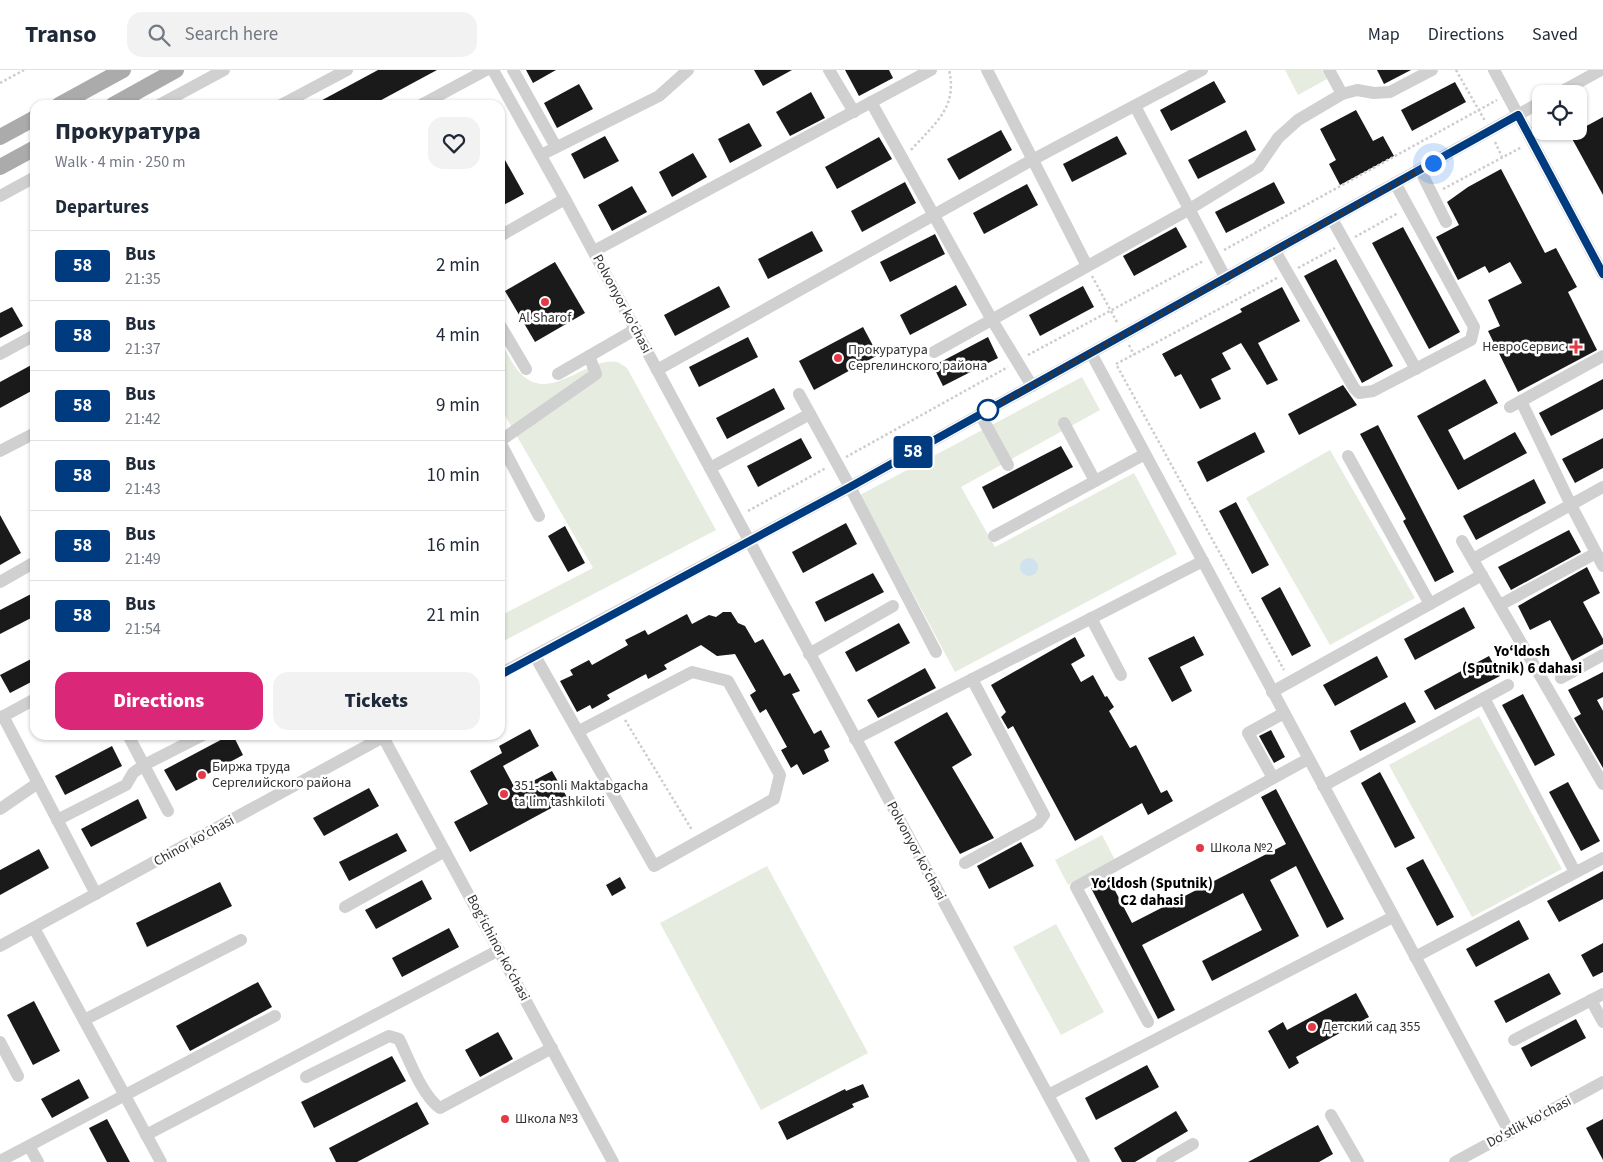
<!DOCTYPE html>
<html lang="en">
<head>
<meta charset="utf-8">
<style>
	body { margin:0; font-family:"Source Sans 3",sans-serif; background:#f2f2f3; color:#1f2937; height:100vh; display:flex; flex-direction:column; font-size:19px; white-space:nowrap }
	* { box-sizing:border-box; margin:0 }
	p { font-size:16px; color:#747a83 }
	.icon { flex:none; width:28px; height:28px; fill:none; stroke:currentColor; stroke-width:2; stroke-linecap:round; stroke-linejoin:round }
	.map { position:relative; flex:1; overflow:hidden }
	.sheet { position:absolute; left:30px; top:30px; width:475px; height:640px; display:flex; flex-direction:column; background:#fff; border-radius:15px; box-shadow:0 1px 4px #0004 }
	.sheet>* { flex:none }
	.badge { padding:0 10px; border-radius:4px; font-size:18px; line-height:32px }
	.controls { position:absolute; left:1532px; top:15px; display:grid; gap:10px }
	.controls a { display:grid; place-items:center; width:55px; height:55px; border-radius:10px; background:#fff; box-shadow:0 1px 4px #0004; font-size:25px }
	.you { position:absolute; width:25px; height:25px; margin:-12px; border:4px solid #fff; border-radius:50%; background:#1a73e8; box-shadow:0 0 0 8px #1a73e833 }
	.map>.badge { position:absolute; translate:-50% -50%; box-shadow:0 0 0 2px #fff }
	h2 { padding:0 25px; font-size:19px; line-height:45px }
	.round { display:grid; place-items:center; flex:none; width:52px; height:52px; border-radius:15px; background:#f2f2f3 }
	.summary { display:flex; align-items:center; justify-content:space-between; height:85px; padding:0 25px }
	h1 { font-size:24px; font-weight:800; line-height:38px }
	.cta { display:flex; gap:10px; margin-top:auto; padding:10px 25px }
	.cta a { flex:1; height:58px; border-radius:15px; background:#db2777; color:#fff; font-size:20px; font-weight:800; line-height:58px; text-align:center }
	.cta a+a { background:#f2f2f3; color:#1f2937 }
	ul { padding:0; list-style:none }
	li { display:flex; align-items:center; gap:15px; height:70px; padding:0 25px; border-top:1px solid #e0e1e3 }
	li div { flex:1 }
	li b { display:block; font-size:19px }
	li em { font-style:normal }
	li .badge { min-width:55px; font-weight:700; text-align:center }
	header { display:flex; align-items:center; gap:30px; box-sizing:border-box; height:70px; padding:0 25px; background:#fff; border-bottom:1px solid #e0e1e3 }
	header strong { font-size:24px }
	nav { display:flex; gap:28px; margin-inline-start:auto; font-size:18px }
	.search { width:350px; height:45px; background:#f2f2f3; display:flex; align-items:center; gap:12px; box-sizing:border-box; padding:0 18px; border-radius:15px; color:#747a83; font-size:19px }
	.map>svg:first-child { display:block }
</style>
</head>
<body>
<header>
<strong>Transo</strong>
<div class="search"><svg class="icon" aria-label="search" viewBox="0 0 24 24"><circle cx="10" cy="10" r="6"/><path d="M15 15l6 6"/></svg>Search here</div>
<nav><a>Map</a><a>Directions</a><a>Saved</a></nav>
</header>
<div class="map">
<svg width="1603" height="1092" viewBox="0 0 1603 1092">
	<rect width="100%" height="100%" fill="#fff"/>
	<g fill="#e6ecdf">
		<polygon points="1285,0 1322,0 1327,9 1298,25"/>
		<path d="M500,271c8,13 15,30 27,38 28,19 63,-23 90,-17 3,1 7,4 10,6l89,162 -216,113v-27l93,-48 -93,-161z"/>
		<polygon points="1082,307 1100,340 961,417 995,477 1134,403 1177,484 955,602 860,425"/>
		<polygon points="1330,380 1415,528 1330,575 1246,428"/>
		<polygon points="1479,646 1562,799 1472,847 1389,695"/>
		<polygon points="1102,765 1115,790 1068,815 1055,790"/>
		<polygon points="767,796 868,983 761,1040 660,853"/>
		<polygon points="1056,854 1104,942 1061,965 1013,877"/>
	</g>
	<circle fill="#cfe2ee" cx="1029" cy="497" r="9"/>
	<g fill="#1a1a1a">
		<polygon points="378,0 437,0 372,35 313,35"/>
		<polygon points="526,0 556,0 533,13"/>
		<polygon points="754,0 792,0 763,16"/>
		<polygon points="845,0 889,0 893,8 859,26"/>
		<polygon points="1377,0 1411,0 1384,14"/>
		<polygon points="1214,11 1226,32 1171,61 1160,40"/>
		<polygon points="1455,12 1466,32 1412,61 1401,40"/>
		<polygon points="579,14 593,39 557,58 544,33"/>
		<polygon points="811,22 825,48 790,66 776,42"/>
		<polygon points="1356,40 1373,71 1383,66 1394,86 1340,115 1329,94 1336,90 1320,59"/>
		<polygon points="1603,47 1603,125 1570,65"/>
		<polygon points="749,53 762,76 730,93 718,69"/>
		<polygon points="1001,60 1012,80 959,110 947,89"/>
		<polygon points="1246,60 1256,80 1198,109 1188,90"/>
		<polygon points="605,66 619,91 584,109 571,84"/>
		<polygon points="1117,66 1127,84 1072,112 1063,94"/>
		<polygon points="879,67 892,89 837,119 825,97"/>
		<polygon points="500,81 524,124 500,137"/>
		<polygon points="693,83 707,107 672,127 659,102"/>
		<polygon points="1501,99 1545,183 1556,178 1577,217 1568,222 1597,280 1518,322 1488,261 1500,256 1488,230 1522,213 1510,192 1489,203 1485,196 1458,210 1436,167 1459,155 1447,132 1468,117"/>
		<polygon points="905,112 916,133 862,162 851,141"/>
		<polygon points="1274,112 1285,133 1226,163 1215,142"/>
		<polygon points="1027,114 1038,135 984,164 973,143"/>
		<polygon points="632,116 647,142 612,161 598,135"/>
		<polygon points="1176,157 1187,177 1134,206 1123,186"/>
		<polygon points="1403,157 1460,262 1429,279 1372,173"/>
		<polygon points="812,161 823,181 768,209 758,189"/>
		<polygon points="935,164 945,184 890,212 880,192"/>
		<polygon points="1336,189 1393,296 1362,313 1304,206"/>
		<polygon points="555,192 585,243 535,272 505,221"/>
		<polygon points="956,215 967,235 910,265 900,245"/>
		<polygon points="719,216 730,237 675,266 664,245"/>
		<polygon points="1083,216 1094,237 1040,266 1029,245"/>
		<polygon points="1282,217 1300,251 1258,273 1278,310 1267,315 1241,273 1222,283 1231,299 1211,309 1221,329 1200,339 1181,304 1175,307 1162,284 1242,242 1240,239"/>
		<polygon points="12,237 23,256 0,268 0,243"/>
		<polygon points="863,257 878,285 814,320 799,291"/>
		<polygon points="748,267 758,287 699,317 689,297"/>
		<polygon points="988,267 998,288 943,316 933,296"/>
		<polygon points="35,293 35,319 0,338 0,312"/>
		<polygon points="1485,309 1498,333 1448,360 1464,390 1515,362 1527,383 1458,420 1417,346"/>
		<polygon points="1603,309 1603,339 1551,366 1539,343"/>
		<polygon points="1343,315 1357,335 1299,365 1288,344"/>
		<polygon points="774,318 785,339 727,369 716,348"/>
		<polygon points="1378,355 1454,502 1435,512 1403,451 1406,449 1360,364"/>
		<polygon points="1255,362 1265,382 1207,412 1197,392"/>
		<polygon points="801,368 812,388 758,417 747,396"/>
		<polygon points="1603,368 1603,398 1575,413 1562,389"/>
		<polygon points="1061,376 1073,397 993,439 982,417"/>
		<polygon points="1534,409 1546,433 1476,470 1463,446"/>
		<polygon points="1236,432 1269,495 1252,504 1219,441"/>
		<polygon points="0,445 21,483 0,495"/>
		<polygon points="846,453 857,474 803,503 792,482"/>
		<polygon points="565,456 585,493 568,502 548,466"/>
		<polygon points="1569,460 1581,482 1511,520 1498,497"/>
		<polygon points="1587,497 1600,523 1583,532 1603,569 1603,574 1572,591 1550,550 1530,560 1518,536"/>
		<polygon points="873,503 884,522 825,552 815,532"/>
		<polygon points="1280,517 1311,576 1292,586 1261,528"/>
		<polygon points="35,522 35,546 0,564 0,540"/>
		<polygon points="1464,537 1475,558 1415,590 1404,569"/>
		<polygon points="723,542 731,542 738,553 745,556 755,573 763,569 784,606 790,603 800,621 792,624 814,664 821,660 830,677 824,680 829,691 803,705 797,694 791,698 781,680 787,677 766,639 760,643 750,625 756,621 735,584 717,586 701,575 664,595 667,599 648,609 646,604 607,625 610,629 592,639 590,635 577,642 560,611 573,605 570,600 589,590 592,595 628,575 625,570 645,560 648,565 687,544 692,554 709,545 716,547"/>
		<polygon points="899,553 910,573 856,602 845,582"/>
		<polygon points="1194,566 1204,585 1180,597 1192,621 1172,632 1148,588"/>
		<polygon points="1075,567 1085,586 1071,594 1081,612 1093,605 1105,627 1107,626 1114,637 1109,641 1130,678 1136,675 1161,723 1167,720 1173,731 1148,745 1142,733 1075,771 1013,656 1008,659 1001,647 1006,642 991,615"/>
		<polygon points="1377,586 1388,607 1335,636 1323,615"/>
		<polygon points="1489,586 1500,606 1435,640 1424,621"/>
		<polygon points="35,587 35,610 10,623 0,605"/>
		<polygon points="925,598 936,618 878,648 867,630"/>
		<polygon points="1603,602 1603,627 1597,630 1603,641 1603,698 1574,648 1581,644 1568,620"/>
		<polygon points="1523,624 1555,685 1535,696 1502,635"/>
		<polygon points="1405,632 1416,652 1360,681 1350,661"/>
		<polygon points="947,642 972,685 952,697 994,768 960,784 894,672"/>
		<polygon points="530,659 539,676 503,696 516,720 552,701 568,729 470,782 454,752 488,734 470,701 502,683 499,676"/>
		<polygon points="1271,660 1285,687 1274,693 1259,666"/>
		<polygon points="230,665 233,665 243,685 176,721 164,700"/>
		<polygon points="112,676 122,696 65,725 55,706"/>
		<polygon points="1380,702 1415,768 1395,778 1361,713"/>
		<polygon points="1568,712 1600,771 1581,781 1549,722"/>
		<polygon points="369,718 379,736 324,766 313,748"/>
		<polygon points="1276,719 1344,849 1327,858 1296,796 1270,810 1299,866 1212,911 1202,891 1262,860 1243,823 1142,875 1175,940 1158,949 1091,818 1109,809 1132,853 1286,774 1261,727"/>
		<polygon points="138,729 147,748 91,777 81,759"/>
		<polygon points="397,763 407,781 349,811 339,792"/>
		<polygon points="1021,772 1034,796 989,819 977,796"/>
		<polygon points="39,779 49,798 0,825 0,800"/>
		<polygon points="1423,789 1454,847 1437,856 1406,798"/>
		<polygon points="1603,801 1603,829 1559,852 1547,831"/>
		<polygon points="620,807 626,818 612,826 606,815"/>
		<polygon points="422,810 432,829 376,859 365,840"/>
		<polygon points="220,812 232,836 147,877 136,853"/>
		<polygon points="1519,850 1529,869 1476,897 1466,879"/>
		<polygon points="449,858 459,877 402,907 392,888"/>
		<polygon points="1603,873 1603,902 1593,907 1581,885"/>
		<polygon points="1549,903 1561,924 1506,953 1494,931"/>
		<polygon points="258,912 272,937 190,981 176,956"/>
		<polygon points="1356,923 1369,947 1296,987 1299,993 1289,999 1268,961 1283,952 1287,960"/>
		<polygon points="34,931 60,981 33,995 7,945"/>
		<polygon points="1576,949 1586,968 1531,997 1521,978"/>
		<polygon points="498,962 513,989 480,1007 465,980"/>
		<polygon points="392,986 406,1011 314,1058 301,1032"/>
		<polygon points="1147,995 1159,1017 1096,1050 1085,1028"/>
		<polygon points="79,1009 89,1028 52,1048 41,1029"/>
		<polygon points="863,1014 869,1027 852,1034 854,1037 787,1070 778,1052 845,1019 846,1021"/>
		<polygon points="417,1032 429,1054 357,1092 336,1092 329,1078"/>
		<polygon points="1176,1041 1188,1061 1135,1092 1122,1092 1114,1078"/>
		<polygon points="107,1049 130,1092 107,1092 89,1058"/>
		<polygon points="1603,1049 1603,1090 1586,1058"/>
		<polygon points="1318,1055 1333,1084 1319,1092 1248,1092"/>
	</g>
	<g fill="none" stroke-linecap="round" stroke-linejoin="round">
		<g stroke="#cdcdcd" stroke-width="2.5" stroke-dasharray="2.5 2.5" stroke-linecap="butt">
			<polyline points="1456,0 1485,51"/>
			<polyline points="0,13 24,0"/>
			<polyline points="1495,72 1502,87"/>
			<path d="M911,80c23,-26 47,-42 38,-80"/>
			<polyline points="1443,119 1522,77"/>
			<polyline points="1355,167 1398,143"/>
			<polyline points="1224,180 1497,30"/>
			<polyline points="1298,198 1335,178"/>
			<polyline points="1092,206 1118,254"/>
			<polyline points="1277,208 1116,294 1284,600"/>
			<polyline points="1129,275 1134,285"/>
			<polyline points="1028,285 1203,191"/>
			<polyline points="846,387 1008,297"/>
			<polyline points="748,441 826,398"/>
			<polyline points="625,650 692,760"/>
		</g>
		<g stroke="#d0d0d0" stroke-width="12">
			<polyline points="493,0 565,129 1084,1092"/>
			<polyline points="513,0 556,77"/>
			<polyline points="829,0 854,42"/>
			<polyline points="987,0 1087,196"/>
			<polyline points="1329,0 1342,24"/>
			<polyline points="1494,0 1603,204"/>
			<polyline points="1557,24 1601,0"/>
			<polyline points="871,32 992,250 1032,316"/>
			<polyline points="159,35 224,0"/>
			<polyline points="281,35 347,0"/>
			<polyline points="421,35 486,0"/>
			<polyline points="1135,36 1226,209"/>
			<polyline points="541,85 659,26 688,0"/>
			<polyline points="1420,100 1446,152"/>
			<polyline points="0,126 35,107"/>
			<polyline points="1332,149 1416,299"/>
			<polyline points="500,166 565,129"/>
			<polyline points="594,181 931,0"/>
			<polyline points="1275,181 1354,318 1359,323 1373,321 1471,270 1474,257 1395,113"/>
			<polyline points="500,255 526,299"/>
			<polyline points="934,282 1188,140 1258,97 1278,68 1298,50 1342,24 1357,20 1374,23 1390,22 1432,0"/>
			<polyline points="1091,283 1510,1063"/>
			<polyline points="0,284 35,265"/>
			<polyline points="657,300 1032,90 1202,0"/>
			<polyline points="558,304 636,259"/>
			<polyline points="799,324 850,417 936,582"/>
			<polyline points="1521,331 1571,435 1603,496"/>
			<polyline points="1510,337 1603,286"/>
			<polyline points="980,344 1008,395"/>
			<polyline points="1064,353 1095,411"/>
			<polyline points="500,371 596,304 589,286"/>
			<polyline points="500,372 539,446"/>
			<polyline points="0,381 35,363"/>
			<polyline points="1348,386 1430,534"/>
			<polyline points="710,398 810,344"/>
			<polyline points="994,466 1145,384"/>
			<polyline points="1462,471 1603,714"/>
			<polyline points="1473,489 1603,417"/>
			<polyline points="0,512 35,492"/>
			<polyline points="1500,535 1596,483"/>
			<polyline points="1091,548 1121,605"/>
			<polyline points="809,584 893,536"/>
			<polyline points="535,586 654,796 774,729 780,705 728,611 692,602 579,661"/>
			<polyline points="500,604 850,417 1541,32"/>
			<polyline points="1561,608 1603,585"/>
			<polyline points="1272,622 1482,505"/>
			<polyline points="1484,628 1575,802"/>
			<polyline points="3,646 96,824"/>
			<polyline points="0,648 35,629"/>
			<polyline points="128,665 168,741"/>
			<polyline points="382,665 613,1092"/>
			<polyline points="855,669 1203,491"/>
			<polyline points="1273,708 1248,663 1284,643"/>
			<polyline points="1323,716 1508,615"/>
			<polyline points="0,739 38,713"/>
			<polyline points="57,750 126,715 133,703 144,695 203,665"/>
			<polyline points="965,793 1038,753 1044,745 972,609"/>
			<polyline points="345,837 445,781"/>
			<polyline points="34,858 161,1092"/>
			<polyline points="0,876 387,665"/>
			<polyline points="1415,887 1603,788"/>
			<polyline points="1591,930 1603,952"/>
			<polyline points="84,950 241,870"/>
			<polyline points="1148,952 1076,817 1308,689"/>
			<polyline points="1514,970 1603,924"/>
			<polyline points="0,972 18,1006"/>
			<path d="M306,1007l83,-41 10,3c10,20 23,57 41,69l112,-60"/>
			<polyline points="1048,1025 1393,847"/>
			<polyline points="1331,1045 1358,1092"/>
			<polyline points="146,1065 499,880"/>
			<polyline points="29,1076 38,1092"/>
			<polyline points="0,1091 275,946"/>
			<polyline points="1162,1092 1193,1074"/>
			<polyline points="1455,1092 1603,1012"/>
		</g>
		<g stroke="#ababab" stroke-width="16">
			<polyline points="59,35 123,0"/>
			<polyline points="113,35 176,0"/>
			<polyline points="0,67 35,48"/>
			<polyline points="0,97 35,78"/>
		</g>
	</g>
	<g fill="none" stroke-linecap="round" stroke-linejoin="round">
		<g stroke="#fff" stroke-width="11">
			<polyline id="line" points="500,605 850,417 1518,45 1603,204"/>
		</g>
		<use href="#line" stroke="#003b80" stroke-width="8"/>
		<polyline stroke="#333" stroke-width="5" stroke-dasharray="0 9" points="988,340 1433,93"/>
	</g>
	<g fill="#e63946" stroke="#fff" stroke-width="2">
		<circle cx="545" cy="232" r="5"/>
		<path d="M1573.5 269.5h5v5h5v5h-5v5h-5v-5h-5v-5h5z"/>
		<circle cx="838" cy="288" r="5"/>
		<circle cx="202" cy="705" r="5"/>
		<circle cx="504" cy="724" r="5"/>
		<circle cx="1200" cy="778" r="5"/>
		<circle cx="1312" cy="957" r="5"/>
		<circle cx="505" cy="1049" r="5"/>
	</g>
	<circle fill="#fff" stroke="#003b80" stroke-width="2.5" cx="988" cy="340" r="10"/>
	<g text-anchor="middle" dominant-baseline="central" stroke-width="5" stroke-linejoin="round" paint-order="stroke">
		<g font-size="14" fill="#333" stroke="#fff">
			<text transform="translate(622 234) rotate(62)">Polvonyor ko'chasi</text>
			<text transform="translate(194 771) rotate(-29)">Chinor ko'chasi</text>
			<text transform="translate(916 781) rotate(62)">Polvonyor koʻchasi</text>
			<text transform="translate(498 878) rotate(62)">Bogʻichinor koʻchasi</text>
			<text transform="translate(1529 1052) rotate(-28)">Do'stlik ko'chasi</text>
		</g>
		<g font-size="14" fill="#333" stroke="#fff" text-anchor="start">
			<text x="545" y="248" text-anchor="middle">Al Sharof</text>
			<text x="1565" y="277" text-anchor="end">НевроСервис</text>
			<text x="848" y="280">Прокуратура<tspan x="848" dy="16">Сергелинского района</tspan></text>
			<text x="212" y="697">Биржа труда<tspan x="212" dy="16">Сергелийского района</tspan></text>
			<text x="514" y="716">351-sonli Maktabgacha<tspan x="514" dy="16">ta'lim tashkiloti</tspan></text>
			<text x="1210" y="778">Школа №2</text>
			<text x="1322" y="957">Детский сад 355</text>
			<text x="515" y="1049">Школа №3</text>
		</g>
		<g font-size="15" font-weight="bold" fill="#000" stroke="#fff">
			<text x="1522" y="581">Yo‘ldosh<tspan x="1522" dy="17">(Sputnik) 6 dahasi</tspan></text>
			<text x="1152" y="813">Yo‘ldosh (Sputnik)<tspan x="1152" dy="17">C2 dahasi</tspan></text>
		</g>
	</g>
</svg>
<div class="controls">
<a><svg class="icon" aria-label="locate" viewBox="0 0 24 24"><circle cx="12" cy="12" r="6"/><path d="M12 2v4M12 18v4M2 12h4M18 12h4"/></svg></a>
</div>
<div class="you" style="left:1433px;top:93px"></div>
<b class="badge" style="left:913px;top:382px;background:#003b80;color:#fff">58</b>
<section class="sheet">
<div class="summary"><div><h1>Прокуратура</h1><p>Walk · 4 min · 250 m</p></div><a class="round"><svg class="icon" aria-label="heart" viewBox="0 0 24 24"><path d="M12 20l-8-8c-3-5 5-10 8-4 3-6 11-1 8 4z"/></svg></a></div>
<h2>Departures</h2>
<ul>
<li><span class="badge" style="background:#003b80;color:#fff">58</span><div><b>Bus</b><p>21:35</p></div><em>2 min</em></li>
<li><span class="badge" style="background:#003b80;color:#fff">58</span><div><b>Bus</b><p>21:37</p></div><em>4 min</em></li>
<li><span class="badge" style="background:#003b80;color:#fff">58</span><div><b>Bus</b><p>21:42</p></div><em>9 min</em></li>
<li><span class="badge" style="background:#003b80;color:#fff">58</span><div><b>Bus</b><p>21:43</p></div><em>10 min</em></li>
<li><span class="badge" style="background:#003b80;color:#fff">58</span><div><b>Bus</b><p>21:49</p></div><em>16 min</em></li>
<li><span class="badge" style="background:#003b80;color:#fff">58</span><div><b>Bus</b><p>21:54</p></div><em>21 min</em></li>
</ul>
<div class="cta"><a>Directions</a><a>Tickets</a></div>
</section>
</div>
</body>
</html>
